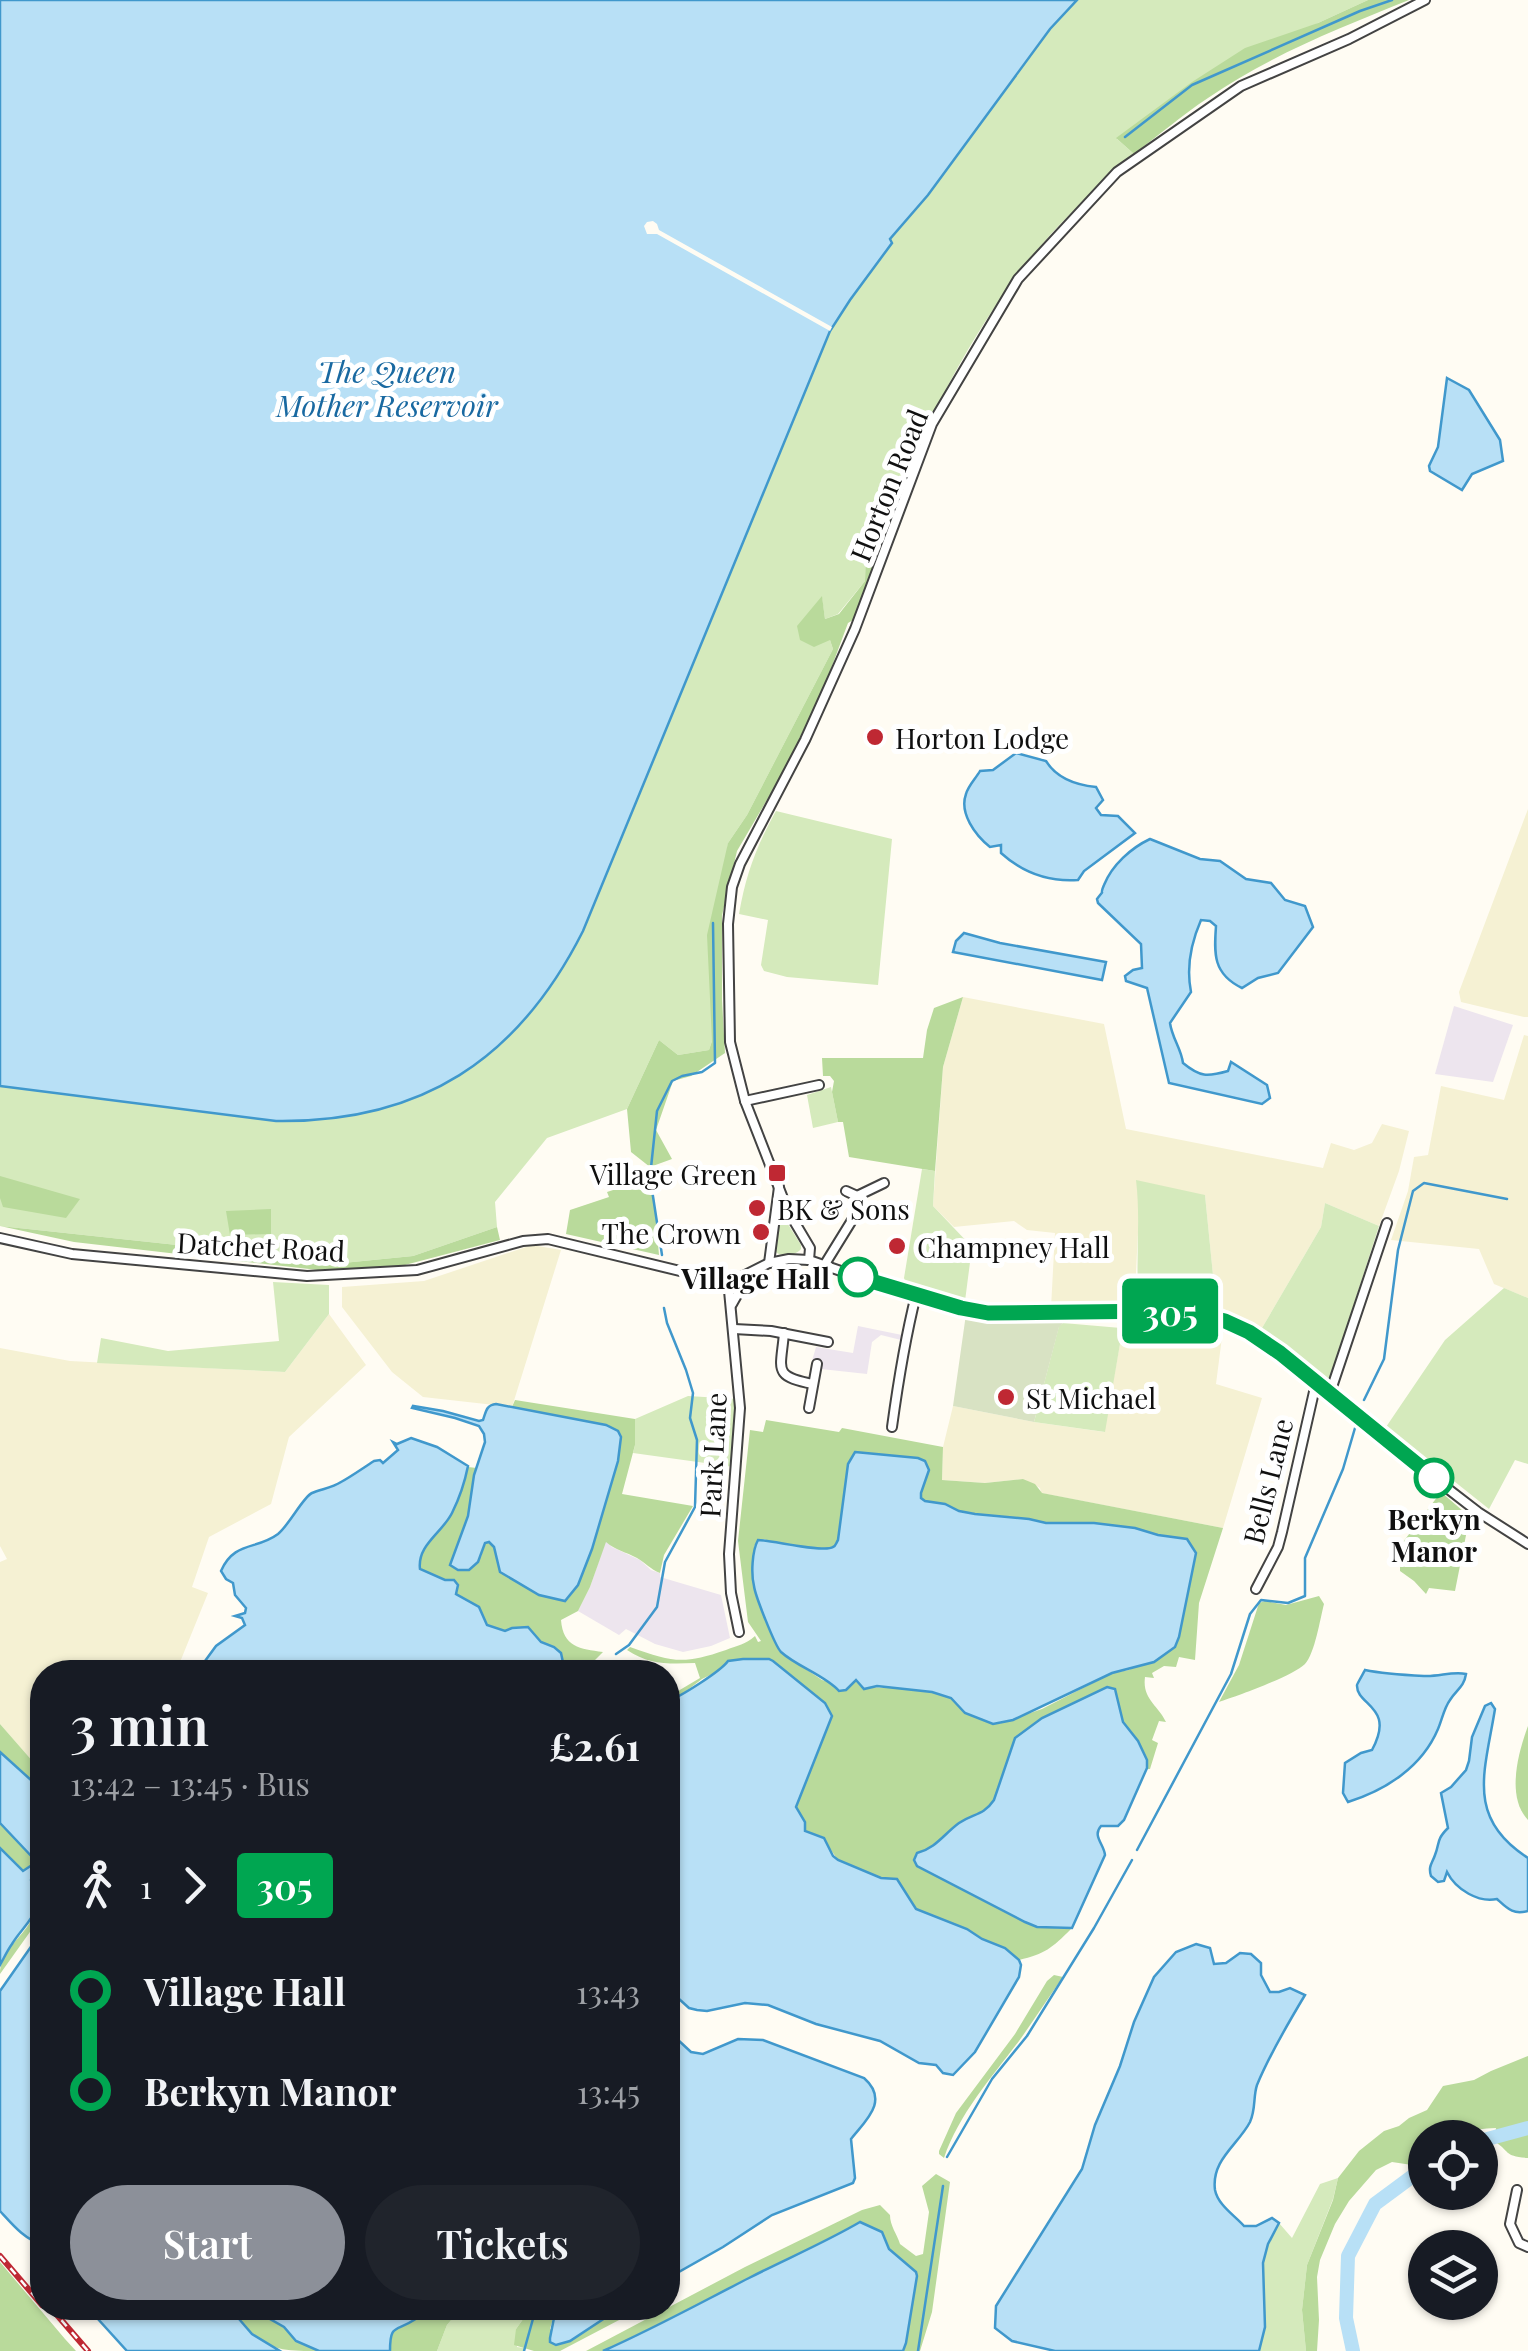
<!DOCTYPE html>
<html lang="en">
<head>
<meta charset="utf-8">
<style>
	body { margin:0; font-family:"Playfair Display",serif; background:#20242c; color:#f1f3f6; height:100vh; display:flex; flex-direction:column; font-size:38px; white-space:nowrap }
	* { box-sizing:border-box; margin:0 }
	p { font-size:32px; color:#9ea1a6 }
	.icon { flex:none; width:55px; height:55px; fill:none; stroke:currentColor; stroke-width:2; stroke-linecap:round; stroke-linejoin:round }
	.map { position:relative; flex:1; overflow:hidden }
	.side { position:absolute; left:30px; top:1660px; width:650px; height:660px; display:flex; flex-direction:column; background:#171b24; border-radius:40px; box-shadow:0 2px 8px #0004 }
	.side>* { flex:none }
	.badge { padding:0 20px; border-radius:8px; font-size:35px; line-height:65px }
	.buttons { position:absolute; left:1408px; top:2120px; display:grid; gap:20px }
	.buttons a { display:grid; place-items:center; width:90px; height:90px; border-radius:50%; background:#171b24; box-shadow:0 2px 8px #0004; font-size:50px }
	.map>.badge { position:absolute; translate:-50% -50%; box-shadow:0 0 0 5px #fff }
	.legs { display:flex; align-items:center; gap:15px; height:110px; padding:0 40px; font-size:32px }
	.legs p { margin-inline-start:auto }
	.headline { display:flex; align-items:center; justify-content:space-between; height:170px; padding:0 40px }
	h1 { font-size:55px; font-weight:600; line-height:75px }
	.action { display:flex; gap:20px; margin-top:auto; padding:20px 40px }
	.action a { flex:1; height:115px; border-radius:60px; background:#8c9099; color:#fff; font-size:40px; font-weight:600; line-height:115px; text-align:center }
	.action a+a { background:#20242c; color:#f1f3f6 }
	ul { padding:0 40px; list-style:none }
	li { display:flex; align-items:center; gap:35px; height:100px; font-size:38px }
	li i { display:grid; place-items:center; width:15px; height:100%; margin:0 12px; background:currentColor }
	li i::after { content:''; width:25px; height:25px; margin:-12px; border:8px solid; border-radius:50%; background:#171b24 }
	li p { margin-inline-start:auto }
	li:first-child i { background:linear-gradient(#0000 50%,currentColor 0) }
	li:last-child i { background:linear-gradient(currentColor 50%,#0000 0) }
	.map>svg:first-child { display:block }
</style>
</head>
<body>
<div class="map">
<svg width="1528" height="2351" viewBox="0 0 1528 2351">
	<rect width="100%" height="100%" fill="#fffcf3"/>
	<g fill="#ede5ee">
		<polygon points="1454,1006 1513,1025 1493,1082 1435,1074"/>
		<polygon points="858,1326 902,1335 901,1340 881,1335 872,1342 867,1374 821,1369 822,1362 812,1361 816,1347 853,1353"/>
		<polygon points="606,1540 612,1547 640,1560 651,1570 660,1573 660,1577 721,1595 730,1638 711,1646 683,1652 655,1644 626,1629 619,1635 578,1611 590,1587"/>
	</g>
	<g fill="#f5f1d3">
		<polygon points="1528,809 1528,1017 1524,1017 1461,1002 1459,992"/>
		<polygon points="963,997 1104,1024 1126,1129 1323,1168 1331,1143 1354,1150 1372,1143 1382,1124 1409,1131 1399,1171 1379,1226 1325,1203 1321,1227 1262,1328 1216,1305 1205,1195 1139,1212 1136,1272 1139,1303 1051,1308 1055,1233 1027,1230 1014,1221 954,1227 933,1206 943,1067"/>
		<polygon points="1524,1035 1528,1036 1528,1298 1494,1284 1479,1249 1391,1240 1408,1191 1414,1157 1428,1155 1441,1086 1504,1100"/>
		<polygon points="532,1245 561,1250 512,1407 423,1397 392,1372 342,1307 342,1287 424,1281"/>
		<polygon points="329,1314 366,1365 289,1437 271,1504 209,1537 192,1587 208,1593 176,1672 42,1672 42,1772 0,1724 0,1562 7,1559 0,1546 0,1348 70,1361 285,1372"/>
		<polygon points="1128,1331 1190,1333 1222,1337 1216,1384 1262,1398 1223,1528 1041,1493 1040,1488 1023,1479 985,1483 942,1480 943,1447 953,1406 1034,1422 1104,1432 1121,1338"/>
	</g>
	<g fill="#d5eabc">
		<path d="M1077,0h291l-50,23 -201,116 17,15c-28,26 -57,52 -83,80 -64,73 -112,159 -148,250l-13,-2 -17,34 16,12 -9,26 -14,-6 -1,33 -27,33 -13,5 -3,-21 -24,28 32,14 3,9 -86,166 -19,28 -16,198 -3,9 -31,5 -19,-15 -32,69 -80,29 -52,64 2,25 -84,29 -70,7 -343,-37v-140l276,35c145,2 242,-61 307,-190l247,-600 60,-91 38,-45 122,-166z"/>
		<path d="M776,811l116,28 -14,146 -91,-8 -23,-6 -3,-6 7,-45 -29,-6c7,-40 17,-67 37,-103z"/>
		<polygon points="831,1087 838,1122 813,1128 807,1095"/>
		<polygon points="922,1169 935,1171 933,1206 972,1247 965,1301 906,1284 904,1278"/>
		<path d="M1136,1180l69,15 11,110 -77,-2c-4,-41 2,-82 -3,-123z"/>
		<polygon points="1325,1203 1379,1226 1329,1382 1262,1328 1321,1227"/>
		<path d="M781,1213l20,32v4c-6,7 -21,9 -26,2l3,-36z"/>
		<polygon points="273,1282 329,1285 329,1314 285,1372 97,1363 101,1338 168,1351 279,1341"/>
		<polygon points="1504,1288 1528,1298 1528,1464 1515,1460 1489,1509 1386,1427 1445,1340"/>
		<path d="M1131,1315c33,0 89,-2 116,21l-2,2 -33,-9 -84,-3 -1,-10z"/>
		<polygon points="1063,1323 1121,1328 1121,1338 1105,1432 1034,1422 1059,1326"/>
		<polygon points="688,1396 737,1399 734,1467 633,1453 635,1445 635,1419"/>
		<polygon points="1338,2178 1333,2199 1307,2265 1302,2310 1306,2351 1259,2351 1265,2327 1263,2263 1268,2244 1279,2223 1292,2238 1320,2184"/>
		<polygon points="473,2308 531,2308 516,2329 517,2347 524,2348 525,2351 437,2351 447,2325 452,2319 466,2318"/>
	</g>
	<g fill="#b9da9b" fill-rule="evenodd">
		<path d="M1368,0h41c-69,28 -139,55 -201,98 -26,17 -50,38 -74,56l-18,-16 76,-56 53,-34 73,-25z"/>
		<polygon points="891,481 903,484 889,528 873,517"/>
		<polygon points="866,547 880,554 860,616 848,623 829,674 788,764 737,851 722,915 722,1000 725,1053 691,1076 673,1081 656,1130 672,1159 650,1167 631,1152 627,1109 659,1040 678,1055 709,1050 712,1041 707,935 728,843 747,815 833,649 830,640 814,647 800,640 797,626 822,596 825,619 839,614 865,581"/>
		<polygon points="963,997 943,1067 935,1171 849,1157 843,1122 838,1122 832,1092 834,1081 830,1076 823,1076 822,1058 923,1058 927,1030 934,1008"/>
		<polygon points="0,1176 80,1199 66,1218 3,1207 0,1198"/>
		<polygon points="650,1178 653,1186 659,1255 566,1234 570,1210 609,1197 607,1192"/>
		<polygon points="271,1209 271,1234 230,1235 226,1211"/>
		<polygon points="0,1226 343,1263 413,1256 497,1227 500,1240 401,1266 318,1270 74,1242"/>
		<path d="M515,1400l120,19v26l-13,49 71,12 -29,49 -4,18c-10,-4 -14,-10 -23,-15 -11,-6 -22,-8 -31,-16l-16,45 -12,24 -17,9c2,27 19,29 42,32l-9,9 -7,11h-22c-6,-30 -6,-16 -25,-31 -5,-4 -8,-10 -12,-14l-16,1 -7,3 -18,-6 -4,-4 -2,-11 -13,-10 -12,-6 -7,-14 -18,-4 -12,-9c4,-26 17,-29 28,-47 9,-15 17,-36 21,-53l9,1 -9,47 -17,51 10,4h9l11,-13 4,-14 4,-1 5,5 6,25c28,13 36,25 68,27l10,-14 14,-36 26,-88 -12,-36 -94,-18z"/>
		<path d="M766,1420l73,12 3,-4 101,19 -1,33 43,3 38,-4 12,5 7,9 181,35 -24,75 -4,57 -16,-3 -3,10 -12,-1 -12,7 2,5 -9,-1c-3,22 13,28 21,45l-7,-1 -7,19 6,3 -8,26h-3c1,-21 -17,-33 -25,-51 -5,-10 -4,-21 -10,-31h-5l-65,31 -26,20 -22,62c-11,16 -21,13 -35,24 -7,5 -12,12 -19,18 -11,9 -17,9 -22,24l107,56 12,5 34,2c-19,19 -26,25 -52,31l-14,-12 -23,-9 -15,-10 -51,-20 -16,-25 -8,-6h-11l-43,-18 -17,-24 -16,-5v-9l-9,-14 36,-92 -7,-13 -41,-33 -31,-10 -10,-1 -41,20 -25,19 -9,3v-4l32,-19 -5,-15c-26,1 -46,2 -68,-13l3,-3c43,15 52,18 96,3 12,-5 19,-5 29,-14l3,6 3,-1 -13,-19 -10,-81 12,-111 13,2zM855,1452l29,4 43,22 -6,15v5l4,3 20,3 14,7 87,12 89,5 23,7 29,4 9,14 -17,84 -50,33 -17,3 -70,36 -44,15 -33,-11 -14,-15 -19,-6 -33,-4 -38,-1 -6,-7 -7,8 -26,-8 -43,-29 -25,-65v-39l2,-4 8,-4c10,4 62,13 69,9 2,-2 3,-5 5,-8l10,-76z"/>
		<polygon points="1441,1492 1463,1511 1463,1515 1469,1520 1455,1591 1429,1588 1426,1594 1414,1581 1400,1571 1400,1546"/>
		<path d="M1319,1596l5,8c-4,15 -9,49 -19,60 -12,12 -68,32 -86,38l20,-37 20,-62 6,-2 21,4z"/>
		<polygon points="0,1724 42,1772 42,1790 0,1752"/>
		<path d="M1528,1726v94c-22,-23 -10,-67 0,-94z"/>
		<path d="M0,1823l34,33c0,8 -4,14 -11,15l-23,-23z"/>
		<path d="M42,1861v54l-42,59c0,-22 19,-34 29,-50 6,-10 7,-22 8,-33l-6,-11z"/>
		<path d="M1054,1975l9,2c-15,21 -29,43 -44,64 -28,37 -60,73 -75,117l-5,-4v-3l17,-38 59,-79 32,-53z"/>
		<path d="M1528,2056v102c-25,-2 -17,-6 -34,-17l2,-13c-25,0 -46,10 -71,10v14l-13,13 -20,-3 -16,8 -27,31 -14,23 -15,36 -3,17 2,43 -2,31h-11l-4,-41 5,-45 26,-65 5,-22 21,-27 25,-20 15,-5 10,-8 18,-8 16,-24 31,-6 17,-9z"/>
		<path d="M936,2174l14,8 -18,130 -12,39h-17l3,-8 11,-67 -1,-4 -25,-20 -6,-14 -25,-16 -33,19 -200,99 -24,11h-17l159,-84 117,-57 18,-5 10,10c0,11 7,19 10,29l16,12 7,-2 6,-42 -7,-26z"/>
		<polygon points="0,2262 65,2339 76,2351 0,2351"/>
		<path d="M241,2308h17l5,7 21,12 12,14 23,10c-36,0 -56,0 -80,-32z"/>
		<path d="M427,2308h46l-7,10 -14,1 -5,6 -10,26h-47c0,-28 6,-19 24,-31 3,-2 11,-10 13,-12z"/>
		<polygon points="531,2308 556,2308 550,2329 570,2341 620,2308 642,2308 560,2351 534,2351 514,2345 516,2329"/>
	</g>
	<polygon fill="#d8e2c3" points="966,1314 991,1321 1063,1323 1059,1327 1034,1422 953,1406"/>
	<g fill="#b8e0f6" stroke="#4098cc" stroke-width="2.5">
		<path d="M0,0h1077l-27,29 -122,166 -38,44 2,4 -42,57 -20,31 -247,600c-65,129 -162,192 -307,190l-276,-35z"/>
		<polygon points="1447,378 1469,390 1500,440 1503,461 1472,474 1462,490 1430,471 1429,466 1438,447"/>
		<path d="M1016,753l30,8c11,18 30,24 50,26l7,13 -7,8 5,7 17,1 17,17 -51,38 -6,9c-29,2 -55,-7 -77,-27v-8l-11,2c-15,-12 -31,-34 -24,-53 2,-8 10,-16 14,-23l13,-1z"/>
		<path d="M1150,839l50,20 20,2 26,18 25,4 14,17 20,6 8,21 -35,46 -20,5 -16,10c-29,-14 -28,-34 -26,-62l-6,-5 -9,-1c-10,23 -15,47 -10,72l-21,31c2,15 11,25 13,40 17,14 24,14 45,8l3,-9 36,23 3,13 -8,6 -93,-21 -22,-95 -21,-7 -1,-5 8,-6 9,-2 -1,-24 -43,-41 -1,-4c10,-13 1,0 7,-14 8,-20 27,-37 46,-46z"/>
		<polygon points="964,933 1000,943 1106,962 1102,980 953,952 956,941"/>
		<path d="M496,1404l110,21 12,6 3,6 -3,24 -26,88 -14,36 -13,16 -26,-6 -39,-23 -6,-25 -5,-5 -4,1 -7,19 -9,8h-11l-8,-5 18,-49 6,-41 11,-33 -1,-8 -5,-8 -24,-8 -43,-10 1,-2 30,5 36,10 4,-1c3,-8 3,-15 13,-16z"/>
		<path d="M411,1438l26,9 31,19c-3,15 -9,33 -16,47 -10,20 -35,32 -32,56l25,11h9l4,5 -2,9 23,13 8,18 18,6 7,-3 16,-1 13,15 13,5 7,6 4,19h-368l19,-26 29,-21 -3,-7 -7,-2 10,-3 1,-5 -11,-13 -2,-12 -7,-4 -5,-8c13,-30 36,-21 57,-37 12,-10 25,-37 34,-41 9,-4 20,-5 29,-11 11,-6 22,-14 33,-21l6,-1 3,3 15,-13 -5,-8 4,2z"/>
		<path d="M855,1452l63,6 7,3 4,9 -8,23v5l4,3 20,3 14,7 16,3 54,5 17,4h48l41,5 23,7 29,4 9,14 -17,84 -4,10 -21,15 -42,11 -99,47 -20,4 -28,-11 -14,-15 -19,-6 -55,-6 -13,3 -8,-9 -10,10 -7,1c-13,-15 -43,-25 -58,-39 -6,-6 -26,-57 -27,-66 -3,-12 -2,-35 4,-46 13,0 66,13 75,7 3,-1 3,-4 5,-7l10,-76z"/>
		<path d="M743,1659h26l4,2 52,42 7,13 -36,91 9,15v9l19,7 9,18 5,4 43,18 16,1 19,30 51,20 15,10 23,9 14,12 2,5 -2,12 -44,75 -22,23 -10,-2 -7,-8 -17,-2 -39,-22 -64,-17 -48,-19 -23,-2 -38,8 -10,-1 -8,-2 -21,-19v-288c12,-4 53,-30 60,-40z"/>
		<path d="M1365,1670c19,4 39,5 59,6 15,1 28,-5 42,-2 -2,13 -9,15 -16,26 -6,8 -8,20 -12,29 -16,38 -52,61 -90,73l-5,-9 2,-30 16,-10 11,-3c24,-44 -16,-44 -15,-65 0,-1 7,-13 8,-15z"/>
		<path d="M1107,1687l8,2 8,33 15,19 9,19v8l-23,52 -6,6h-17c-9,10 3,18 4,29l-33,73 -35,-1 -12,-5 -108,-56 -3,-6 3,-7c19,-5 27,-19 42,-30 15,-10 24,-7 35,-23l21,-62 27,-20z"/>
		<path d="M1491,1703l4,6c-10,62 -30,109 33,149v53c-15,4 -20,-2 -31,-12 -18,4 -41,-9 -50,-27l-3,9 -6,1 -7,-6c-3,-10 1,-12 4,-21 5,-13 1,-15 13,-27l-7,-35 10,-6 15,-17 3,-9 3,-24 13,-31z"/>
		<path d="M0,1752l42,38v71l-11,19c17,31 -5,41 -19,64 -5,7 -8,14 -12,21v-117l23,23 9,-6 2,-6 -34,-36z"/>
		<path d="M42,1931v313c-17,-4 -30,-20 -42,-33v-220z"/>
		<path d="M1196,1944l14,4 4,16 12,-1 14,-10 11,1 10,9v12l9,17h9l11,-4 15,7c-15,25 -37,63 -48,90 -4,12 -1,24 -7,37 -12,23 -39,38 -35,68 3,15 19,25 29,36h12l16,-8 7,5 -11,21 -5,19 2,64 -6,24h-204l-43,-10 -17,-13 1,-22 86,-137 13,-44 25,-59 14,-44 20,-45 22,-25z"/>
		<path d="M668,2023l9,16 14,13 12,2 35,-15 25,1 101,38c26,23 1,43 -13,61l4,39 -2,5 -81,32 -49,32 -55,31z"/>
		<path d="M860,2222l22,10 7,17 27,23 1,4 -11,67 -3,8h-300c50,-22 97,-48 146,-73 37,-19 75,-35 111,-56z"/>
		<polygon points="88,2308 241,2308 239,2319 252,2334 280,2351 127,2351"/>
		<path d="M258,2308h169c-2,2 -10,10 -13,12 -18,12 -24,3 -24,31h-71l-23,-10 -12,-14 -21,-12z"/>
		<polygon points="556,2308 620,2308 570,2341 556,2345 550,2342 550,2338"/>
	</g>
	<polygon fill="#fffcf3" points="653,221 657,224 659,230 832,327 830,331 657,234 647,234 644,226 647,222"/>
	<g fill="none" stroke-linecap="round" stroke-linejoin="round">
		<g stroke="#4098cc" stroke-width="2.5">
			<polyline points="1125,137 1192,85 1360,11 1392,0"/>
			<polyline points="662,1255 650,1177 657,1111 672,1081 682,1076 702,1072 715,1063 713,923"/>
			<polyline points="1364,1400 1384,1359 1398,1250 1413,1191 1424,1183 1507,1199"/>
			<polyline points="616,1654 629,1645 657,1607 665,1562 695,1507 697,1440 690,1418 693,1393 686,1370 667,1323 664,1308"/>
			<polyline points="1137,1850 1231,1674 1250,1614 1261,1600 1288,1603 1305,1596 1305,1558 1343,1469 1355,1428"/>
			<polyline points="947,2157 992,2079 1027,2036 1094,1928 1132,1860"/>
			<polyline points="524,2351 536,2308"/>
			<polyline points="918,2351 943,2186"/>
		</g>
		<g stroke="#b8e0f6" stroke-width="14">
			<polyline points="1480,2141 1528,2128"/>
			<polyline points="1353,2351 1346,2318 1348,2256 1375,2204 1425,2167"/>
		</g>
		<g stroke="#434343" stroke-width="12">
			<g id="minor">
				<polyline points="745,1101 819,1085"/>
				<polyline points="857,1196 884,1183"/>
				<polyline points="0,1238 72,1254 307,1276 417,1270 523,1241 548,1239 713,1279 741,1277 769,1263 789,1259 809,1260 884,1286 961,1308 988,1313 1162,1311 1196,1314 1225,1321 1249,1332 1279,1353 1443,1485 1478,1512 1528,1544"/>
				<polyline points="809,1260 810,1248 788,1211 745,1101 730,1042 728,924 732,887 740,864 805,740 855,629 932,424 1018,279 1117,172 1241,86 1349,39 1425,0"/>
				<polyline points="769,1263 779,1187"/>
				<polyline points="825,1264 854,1217 857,1196 846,1191"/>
				<polyline points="728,1280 740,1408 729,1554 731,1593 739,1632"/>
				<polyline points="732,1304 749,1274"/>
				<polyline points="734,1329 771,1331 828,1342"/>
				<path d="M784,1333c-3,37 -12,43 29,51"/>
				<polyline points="1330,1393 1387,1223"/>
				<polyline points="809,1408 817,1364"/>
				<path d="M892,1427c6,-44 13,-88 24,-132"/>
				<polyline points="1256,1589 1278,1547 1282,1532 1316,1383"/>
				<polyline points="1517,2190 1510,2224 1519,2243 1528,2247"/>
			</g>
		</g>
		<use href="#minor" stroke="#fff" stroke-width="8"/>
		<g stroke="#bf2833" stroke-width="6">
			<g id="rail">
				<polyline points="0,2256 42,2305"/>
				<polyline points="51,2308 88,2351"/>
			</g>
		</g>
		<use href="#rail" stroke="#fff" stroke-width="2.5" stroke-dasharray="8" stroke-linecap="butt"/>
	</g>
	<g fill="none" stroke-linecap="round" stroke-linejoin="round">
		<g stroke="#fff" stroke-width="22">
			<polyline id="line-1" points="858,1277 961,1308 988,1313 1162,1311 1196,1314 1225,1321 1249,1332 1280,1353 1434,1478"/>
		</g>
		<use href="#line-1" stroke="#00a651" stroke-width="15"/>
	</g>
	<g fill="#bf2833" stroke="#fff" stroke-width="4">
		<circle cx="875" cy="737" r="10"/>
		<rect x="767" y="1163" width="20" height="20" rx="5"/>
		<circle cx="757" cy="1208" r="10"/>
		<circle cx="761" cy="1232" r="10"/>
		<circle cx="897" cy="1246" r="10"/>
		<circle cx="1006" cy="1397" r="10"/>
	</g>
	<g fill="#fff" stroke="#00a651" stroke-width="5">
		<circle cx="858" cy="1277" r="18"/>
		<circle cx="1434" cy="1478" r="18"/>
	</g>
	<g text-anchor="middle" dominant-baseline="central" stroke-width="10" stroke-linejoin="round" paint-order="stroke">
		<g font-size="28" fill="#101010" stroke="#fff">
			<text transform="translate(888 485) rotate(-68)">Horton Road</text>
			<text transform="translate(261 1246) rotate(3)">Datchet Road</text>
			<text transform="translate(712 1455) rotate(-87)">Park Lane</text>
			<text transform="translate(1267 1481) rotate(-76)">Bells Lane</text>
		</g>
		<g font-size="28" fill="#101010" stroke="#fff" text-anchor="start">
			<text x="895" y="737">Horton Lodge</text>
			<text x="757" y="1173" text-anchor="end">Village Green</text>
			<text x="777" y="1208">BK &amp; Sons</text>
			<text x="741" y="1232" text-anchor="end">The Crown</text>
			<text x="917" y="1246">Champney Hall</text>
			<text x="1026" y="1397">St Michael</text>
		</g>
		<g font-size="28" font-weight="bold" fill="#101010" stroke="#fff" text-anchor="end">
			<text x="830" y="1277">Village Hall</text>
			<text x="1434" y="1518" text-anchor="middle">Berkyn<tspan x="1434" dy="32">Manor</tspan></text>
		</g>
		<g font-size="30" font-style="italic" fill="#1969a1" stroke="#fff">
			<text x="387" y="371">The Queen<tspan x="387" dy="34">Mother Reservoir</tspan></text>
		</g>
	</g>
</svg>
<div class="buttons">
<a><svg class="icon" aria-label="locate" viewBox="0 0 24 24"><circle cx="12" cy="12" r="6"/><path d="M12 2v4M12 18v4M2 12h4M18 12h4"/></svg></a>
<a><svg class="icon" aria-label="layers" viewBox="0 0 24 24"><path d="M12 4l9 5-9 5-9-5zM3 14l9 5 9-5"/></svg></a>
</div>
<b class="badge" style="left:1170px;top:1311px;background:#00a651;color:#fff">305</b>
<section class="side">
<div class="headline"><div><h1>3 min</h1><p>13:42 – 13:45 · Bus</p></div><b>£2.61</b></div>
<div class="legs"><svg class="icon" aria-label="walk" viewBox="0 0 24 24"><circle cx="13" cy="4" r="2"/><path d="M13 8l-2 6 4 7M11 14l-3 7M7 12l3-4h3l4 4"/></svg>1<svg class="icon" aria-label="forward" viewBox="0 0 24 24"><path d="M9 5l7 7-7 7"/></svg><b class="badge" style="background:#00a651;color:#fff">305</b></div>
<ul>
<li><i style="color:#00a651"></i><b>Village Hall</b><p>13:43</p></li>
<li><i style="color:#00a651"></i><b>Berkyn Manor</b><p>13:45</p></li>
</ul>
<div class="action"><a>Start</a><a>Tickets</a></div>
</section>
</div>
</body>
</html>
